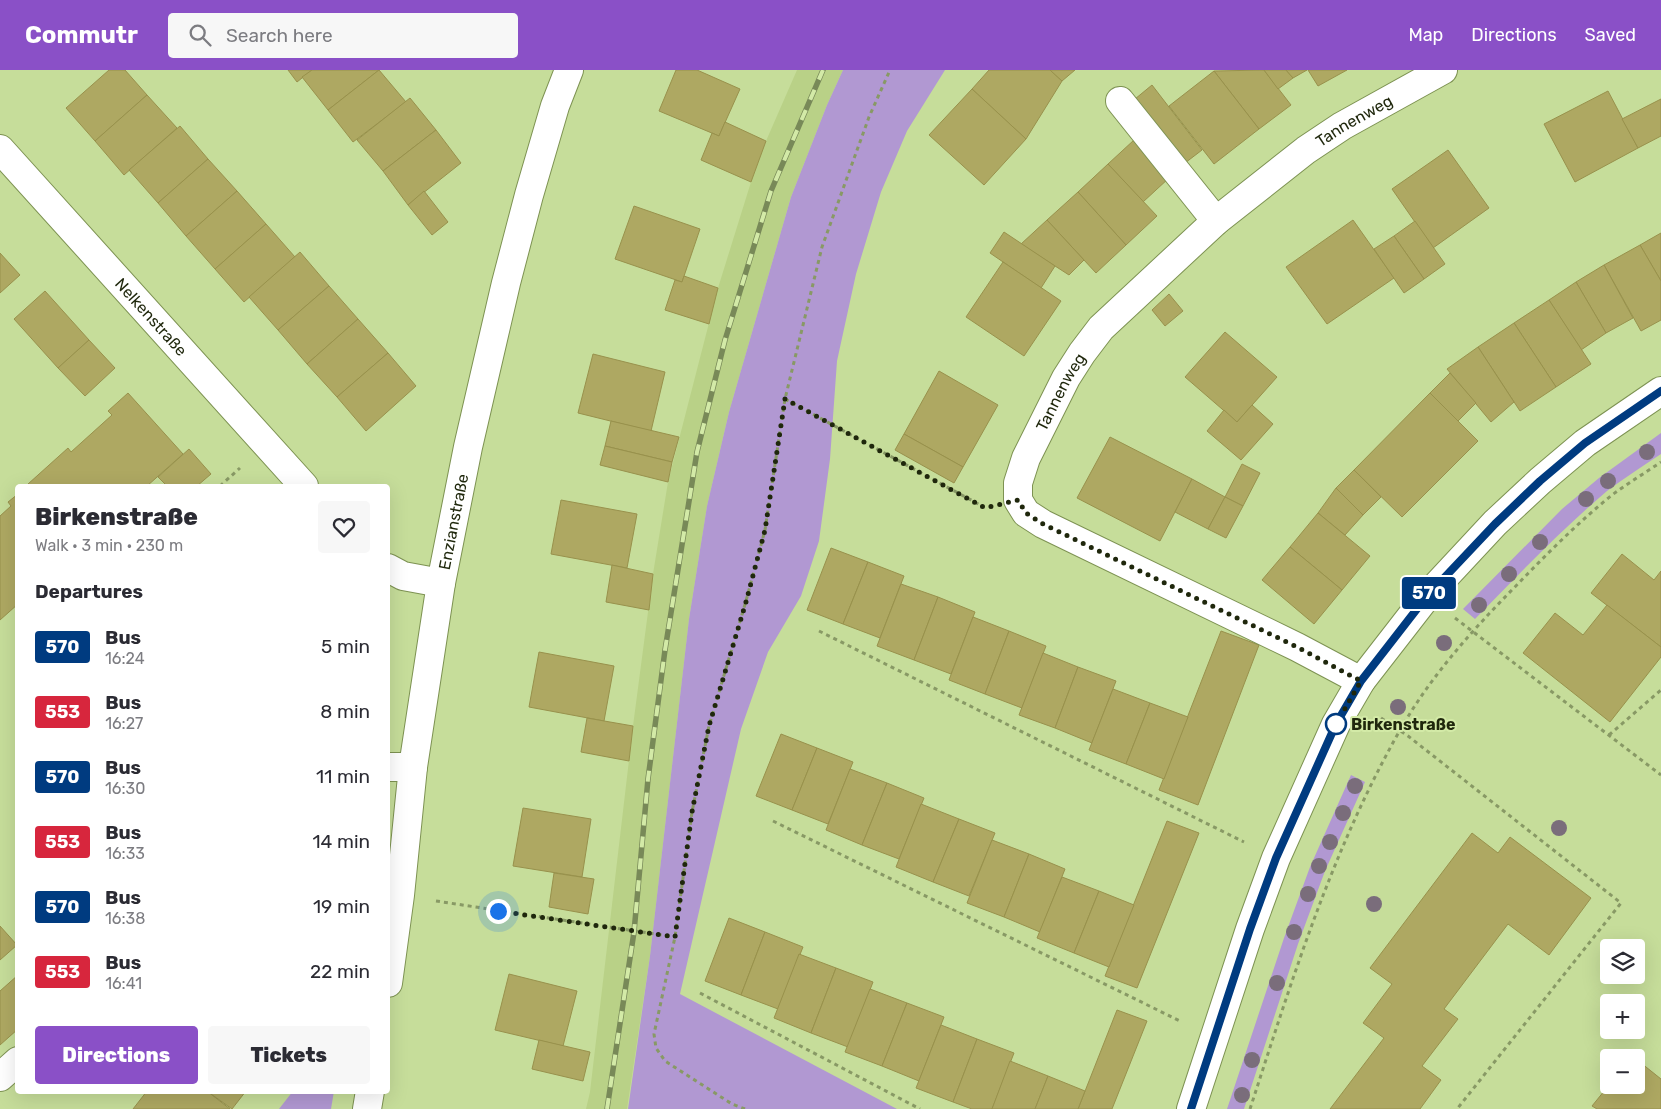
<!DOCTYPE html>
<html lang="en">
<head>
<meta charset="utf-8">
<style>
	body { margin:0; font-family:Rubik,sans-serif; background:#f7f7f7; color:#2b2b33; height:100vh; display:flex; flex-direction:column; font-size:19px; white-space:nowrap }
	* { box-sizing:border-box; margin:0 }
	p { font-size:16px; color:#7c7c81 }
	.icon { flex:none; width:28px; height:28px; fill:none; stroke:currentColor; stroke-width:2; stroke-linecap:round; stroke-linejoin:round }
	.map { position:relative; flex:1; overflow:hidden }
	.details { position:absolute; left:15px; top:414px; width:375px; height:610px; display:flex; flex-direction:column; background:#fff; border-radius:5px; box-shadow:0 5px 20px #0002 }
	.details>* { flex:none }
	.badge { padding:0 10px; border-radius:4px; font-size:18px; line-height:32px }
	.buttons { position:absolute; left:1600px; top:869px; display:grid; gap:10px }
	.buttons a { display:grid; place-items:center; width:45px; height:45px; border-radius:5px; background:#fff; box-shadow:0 5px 20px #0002; font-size:25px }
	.you { position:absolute; width:25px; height:25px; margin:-12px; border:4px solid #fff; border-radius:50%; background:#1a73e8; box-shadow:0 0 0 8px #1a73e833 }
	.map>.badge { position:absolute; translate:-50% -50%; box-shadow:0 0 0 2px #fff }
	h2 { padding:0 20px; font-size:19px; line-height:45px }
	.round { display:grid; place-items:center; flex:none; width:52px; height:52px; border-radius:5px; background:#f7f7f7 }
	.overview { display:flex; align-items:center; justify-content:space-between; height:85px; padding:0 20px }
	h1 { font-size:24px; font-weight:800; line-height:38px }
	.action { display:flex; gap:10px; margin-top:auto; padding:10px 20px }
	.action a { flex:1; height:58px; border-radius:5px; background:#8a50c7; color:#fff; font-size:20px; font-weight:800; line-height:58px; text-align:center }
	.action a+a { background:#f7f7f7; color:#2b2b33 }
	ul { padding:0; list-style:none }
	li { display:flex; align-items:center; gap:15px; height:65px; padding:0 20px }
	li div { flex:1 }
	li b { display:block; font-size:19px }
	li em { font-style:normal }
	li .badge { min-width:55px; font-weight:700; text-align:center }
	header { display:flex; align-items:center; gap:30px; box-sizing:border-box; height:70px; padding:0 25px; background:#8a50c7; color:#fff }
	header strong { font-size:24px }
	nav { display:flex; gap:28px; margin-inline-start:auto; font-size:18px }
	.search { width:350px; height:45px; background:#f7f7f7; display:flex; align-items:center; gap:12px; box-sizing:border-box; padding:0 18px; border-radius:5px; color:#7c7c81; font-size:19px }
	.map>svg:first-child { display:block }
</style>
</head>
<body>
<header>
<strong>Commutr</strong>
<div class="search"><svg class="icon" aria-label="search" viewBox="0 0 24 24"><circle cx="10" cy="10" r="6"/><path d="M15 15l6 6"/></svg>Search here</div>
<nav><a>Map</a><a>Directions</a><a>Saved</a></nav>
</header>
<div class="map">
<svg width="1661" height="1039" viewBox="0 0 1661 1039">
	<rect width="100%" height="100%" fill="#c6dd9a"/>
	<polygon fill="#b9d187" points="797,0 843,0 827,35 791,127 729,342 707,436 689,549 650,886 627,1039 586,1039 590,1022 633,656 653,504 668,412 718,218 751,112 766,71"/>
	<g fill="#b198d2">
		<polygon points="843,0 945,0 907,61 881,122 856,204 837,291 830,389 819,471 801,526 768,582 741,659 680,924 897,1039 628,1039 650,886 689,549 707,436 729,342 791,127 827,35"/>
		<path d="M1661,363v21c-18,12 -37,24 -54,37 -47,40 -89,84 -132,128l-12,-10 99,-100 37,-31z"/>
		<polygon points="1351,705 1365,712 1325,801 1298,874 1244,1039 1227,1039 1284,868 1310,797"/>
		<polygon points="293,1021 334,1021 331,1039 279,1039"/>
	</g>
	<g fill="#aea862" stroke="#98914c">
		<polygon points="109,0 125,0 147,25 95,71 66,38"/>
		<polygon points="288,0 312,0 297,12"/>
		<polygon points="312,0 379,0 328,40 302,7"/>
		<polygon points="379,0 406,32 353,72 328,40"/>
		<polygon points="676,0 697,0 740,19 719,66 659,41"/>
		<polygon points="989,0 1050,0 1062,11 1026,69 972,19"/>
		<polygon points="1050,0 1075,0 1062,11"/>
		<polygon points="1264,0 1291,35 1259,59 1214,1"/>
		<polygon points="1264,0 1286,0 1293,8 1278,19"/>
		<polygon points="1286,0 1307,0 1293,8"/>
		<polygon points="1308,0 1347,0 1318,16"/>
		<polygon points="1214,1 1259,59 1214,94 1169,36"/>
		<polygon points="1152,15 1202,80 1185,93 1135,29"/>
		<polygon points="972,19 1026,69 984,115 929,65"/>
		<polygon points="1608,21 1638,78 1575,112 1544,54"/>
		<polygon points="147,25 177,58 124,105 95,71"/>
		<polygon points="410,28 436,60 383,101 357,70"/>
		<polygon points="1661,29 1661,66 1638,78 1622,49"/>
		<polygon points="725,52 766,71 751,112 701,90 712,63 719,66"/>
		<polygon points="180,56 208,89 158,133 129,100"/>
		<polygon points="436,60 461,93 408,135 383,101"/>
		<polygon points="1134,70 1169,108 1143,132 1108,94"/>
		<polygon points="1448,80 1489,138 1433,178 1392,119"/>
		<polygon points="208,89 237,121 186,166 158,133"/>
		<polygon points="1108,94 1157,146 1126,175 1078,122"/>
		<polygon points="237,121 266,154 215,199 186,166"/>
		<polygon points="424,121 448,152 432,165 408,135"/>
		<polygon points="1078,122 1126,175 1096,203 1047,150"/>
		<polygon points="634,136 700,159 682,212 615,189"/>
		<polygon points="1047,150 1084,190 1069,205 1021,174"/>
		<polygon points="1353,150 1394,208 1327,254 1286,197"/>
		<polygon points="1415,151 1445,194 1424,209 1394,166"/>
		<polygon points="266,154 295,187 244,232 215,199"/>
		<polygon points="1004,162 1055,196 1041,218 990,183"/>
		<polygon points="1661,163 1661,211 1640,175"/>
		<polygon points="1394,166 1424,209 1404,223 1374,179"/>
		<polygon points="1640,175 1661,211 1661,250 1641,261 1604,195"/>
		<polygon points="300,182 329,216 278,260 249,227"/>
		<polygon points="0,183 20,205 0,223"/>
		<polygon points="1003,192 1061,231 1024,286 966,247"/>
		<polygon points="1604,195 1633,248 1606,263 1576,212"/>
		<polygon points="684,206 718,218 709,254 665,240 675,210 682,212"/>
		<polygon points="1576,212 1606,263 1581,280 1549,230"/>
		<polygon points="329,216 358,249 307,294 278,260"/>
		<polygon points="45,221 89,270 58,298 14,249"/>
		<polygon points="1169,224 1183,241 1165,256 1152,240"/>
		<polygon points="1549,230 1591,294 1556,317 1514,253"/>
		<polygon points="358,249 388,283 337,327 307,294"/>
		<polygon points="1514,253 1556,317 1520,341 1478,277"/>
		<polygon points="1225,262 1277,307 1237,352 1185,307"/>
		<polygon points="89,270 115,298 85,326 58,298"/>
		<polygon points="1478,277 1514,332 1491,352 1447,299"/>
		<polygon points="388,283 416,316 366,361 337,327"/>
		<polygon points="593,284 665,302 651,361 578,343"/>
		<polygon points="939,301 998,335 963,397 904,364"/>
		<polygon points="1450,303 1476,333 1458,351 1430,323"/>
		<polygon points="128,323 183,384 147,416 29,416 28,414 68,378 71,382 112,345 108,341"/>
		<polygon points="1430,323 1478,371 1402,447 1354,400"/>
		<polygon points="1252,335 1273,354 1241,390 1207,361 1224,340 1237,352"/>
		<polygon points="611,351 679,367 672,392 605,376"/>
		<polygon points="904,364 963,397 954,413 895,380"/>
		<polygon points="1110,367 1192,409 1160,471 1077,428"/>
		<polygon points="605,376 672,392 668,412 600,395"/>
		<polygon points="189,379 211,404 197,416 167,416 158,407"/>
		<polygon points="1242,394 1260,403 1243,436 1225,427"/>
		<polygon points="1354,400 1381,427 1363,445 1336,418"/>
		<polygon points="1192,409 1225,427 1208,459 1175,442"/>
		<polygon points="1336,418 1363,445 1345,465 1318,443"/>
		<polygon points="18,424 18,534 0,550 0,446 11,436 8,432"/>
		<polygon points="1225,427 1243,436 1226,468 1208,459"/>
		<polygon points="561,430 637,444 627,498 551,484"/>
		<polygon points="1318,443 1370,486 1342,520 1290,477"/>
		<polygon points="1290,477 1342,520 1314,554 1262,510"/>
		<polygon points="831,478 868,492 843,554 807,540"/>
		<polygon points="1622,484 1654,510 1661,501 1661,577 1591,523"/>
		<polygon points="868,492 904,506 880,568 843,554"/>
		<polygon points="612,495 653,504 649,540 606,532"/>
		<polygon points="901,514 938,527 914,590 877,576"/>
		<polygon points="938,527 975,542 951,604 914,590"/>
		<polygon points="1607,535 1661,577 1661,587 1610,652 1523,583 1555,543 1583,565"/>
		<polygon points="973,547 1009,561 985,624 949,610"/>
		<polygon points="1009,561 1046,576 1022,638 985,624"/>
		<polygon points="1221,561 1259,575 1198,735 1159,720"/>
		<polygon points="539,582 614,596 604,651 529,637"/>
		<polygon points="1043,583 1078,597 1055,658 1019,645"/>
		<polygon points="1078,597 1116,611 1092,673 1055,658"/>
		<polygon points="1113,619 1150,633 1126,694 1089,680"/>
		<polygon points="1150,633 1188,647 1164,709 1126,694"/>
		<polygon points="587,648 633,656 629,691 581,682"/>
		<polygon points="781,664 817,678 792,740 756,726"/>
		<polygon points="817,678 853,692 828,754 792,740"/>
		<polygon points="850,699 887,713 862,775 826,760"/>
		<polygon points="887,713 924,728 899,789 862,775"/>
		<polygon points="921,734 959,749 933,812 896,797"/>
		<polygon points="523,738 591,749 582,807 513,796"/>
		<polygon points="959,749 995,763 969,826 933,812"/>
		<polygon points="1167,751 1199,763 1137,918 1105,906"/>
		<polygon points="1472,763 1498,783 1510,767 1591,828 1549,885 1508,854 1444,939 1458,949 1422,996 1441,1010 1420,1039 1330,1039 1384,968 1363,953 1392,914 1370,898"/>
		<polygon points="992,770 1029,784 1004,847 967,833"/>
		<polygon points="1029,784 1065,799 1040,862 1004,847"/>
		<polygon points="554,803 594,809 588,844 549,837"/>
		<polygon points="1062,807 1099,821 1074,883 1037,868"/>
		<polygon points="1099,821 1134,835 1109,897 1074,883"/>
		<polygon points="729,848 765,862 741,925 705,911"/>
		<polygon points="0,856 17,875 0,890"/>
		<polygon points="765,862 803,877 778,939 741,925"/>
		<polygon points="799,884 836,898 811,963 774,948"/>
		<polygon points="836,898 873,912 848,977 811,963"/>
		<polygon points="509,904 577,921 563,976 495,960"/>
		<polygon points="18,905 18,959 0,975 0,921"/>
		<polygon points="870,919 907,933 882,996 845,982"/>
		<polygon points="907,933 944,947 919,1011 882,996"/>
		<polygon points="1117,940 1147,951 1112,1039 1078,1039"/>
		<polygon points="941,955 977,969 953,1032 916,1018"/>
		<polygon points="977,969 1014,983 992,1039 972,1039 953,1032"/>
		<polygon points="539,970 590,982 583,1011 532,999"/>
		<polygon points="1636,989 1661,1009 1661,1039 1597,1039 1592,1036 1609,1015 1636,1015"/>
		<polygon points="1010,991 1048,1006 1035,1039 992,1039"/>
		<polygon points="1048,1006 1085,1021 1078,1039 1035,1039"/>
		<polygon points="147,1021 207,1021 230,1039 133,1039"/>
		<polygon points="207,1021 246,1021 232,1039"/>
	</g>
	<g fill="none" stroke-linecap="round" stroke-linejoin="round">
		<g stroke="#7d9252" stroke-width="30">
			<g id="minor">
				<polyline points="1120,31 1216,151"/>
				<path id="s1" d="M0,79l304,337"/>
				<polyline points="388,498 403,506 441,513"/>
				<path id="s2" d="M1361,611l-64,-34 -254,-123 -17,-11 -8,-13v-17l8,-25 40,-80 16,-25 19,-25 115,-107 90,-71 36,-24 101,-56"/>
				<polyline points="388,697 413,697"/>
				<path id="s3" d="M388,913l12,-88 13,-128 28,-184 27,-136 38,-164 23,-88 26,-89 14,-36"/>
				<polyline points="0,1007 18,991"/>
				<polyline points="367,1039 370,1021"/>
				<polyline points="1191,1039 1250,859 1276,788 1336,654 1361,611 1427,526 1495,453 1540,411 1585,373 1661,321"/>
			</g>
		</g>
		<g stroke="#889965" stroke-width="3" stroke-dasharray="4 4" stroke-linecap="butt">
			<polyline points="785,329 982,436"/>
			<polyline points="220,416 240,398"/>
			<polyline points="1455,548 1661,705"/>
			<polyline points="819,561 1244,772"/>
			<polyline points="1381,648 1408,666 1621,833 1457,1039"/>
			<polyline points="1609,665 1661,620"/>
			<polyline points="773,751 1182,952"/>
			<polyline points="436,831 675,867"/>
			<polyline points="700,923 920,1039"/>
			<polyline points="745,1039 732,1034 665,991 656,978 654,964 675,867 692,742 709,656 746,531 765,460 785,329 822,177 869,47 890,0"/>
			<path d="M1250,1039c42,-129 82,-259 149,-377 29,-52 69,-97 110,-139 33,-34 66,-68 103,-98 16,-12 33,-22 49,-33"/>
		</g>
		<use href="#minor" stroke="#fff" stroke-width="28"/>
		<g stroke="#788958" stroke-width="5.5">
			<polyline id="rail" points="607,1039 634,862 648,709 665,580 697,382 725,270 771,121 823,0"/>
		</g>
		<use href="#rail" stroke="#d3eaa7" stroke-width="4" stroke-dasharray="11" stroke-linecap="butt"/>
	</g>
	<g fill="#7a6d7b">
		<circle cx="1647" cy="382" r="8"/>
		<circle cx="1608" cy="411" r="8"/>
		<circle cx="1586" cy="429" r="8"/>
		<circle cx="1540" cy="472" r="8"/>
		<circle cx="1509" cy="504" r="8"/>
		<circle cx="1479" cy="535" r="8"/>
		<circle cx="1444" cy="573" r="8"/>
		<circle cx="1398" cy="637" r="8"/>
		<circle cx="1355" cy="716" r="8"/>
		<circle cx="1343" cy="743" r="8"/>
		<circle cx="1559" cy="758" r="8"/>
		<circle cx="1330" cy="772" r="8"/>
		<circle cx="1319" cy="796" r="8"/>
		<circle cx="1308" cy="824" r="8"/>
		<circle cx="1374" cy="834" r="8"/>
		<circle cx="1294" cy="862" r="8"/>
		<circle cx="1277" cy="913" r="8"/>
		<circle cx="1252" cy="990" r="8"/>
		<circle cx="1242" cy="1025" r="8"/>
	</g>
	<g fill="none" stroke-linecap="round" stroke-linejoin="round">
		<g stroke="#fff" stroke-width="11">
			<polyline id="line" points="1191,1039 1250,859 1276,788 1336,654 1361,611 1427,526 1495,454 1540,411 1585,373 1661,321"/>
		</g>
		<use href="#line" stroke="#003b80" stroke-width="8"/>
		<polyline stroke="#1f270c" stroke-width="5" stroke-dasharray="0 9" points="498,841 675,867 692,742 709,656 746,532 765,460 785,329 985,438 1018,430 1026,443 1043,454 1297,577 1361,611 1336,654"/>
	</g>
	<circle fill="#fff" stroke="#003b80" stroke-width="2.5" cx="1336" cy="654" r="10"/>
	<g text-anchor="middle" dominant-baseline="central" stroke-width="4" stroke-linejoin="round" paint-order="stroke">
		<g font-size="16" fill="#1f270c" stroke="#d3eaa7">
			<text stroke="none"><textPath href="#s2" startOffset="912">Tannenweg</textPath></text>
			<text stroke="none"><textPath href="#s1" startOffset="226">Nelkenstraße</textPath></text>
			<text stroke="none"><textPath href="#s2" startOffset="508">Tannenweg</textPath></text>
			<text stroke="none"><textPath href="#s3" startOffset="466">Enzianstraße</textPath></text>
		</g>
		<g font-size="16" font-weight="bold" fill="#1f270c" stroke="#d3eaa7" text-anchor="start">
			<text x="1351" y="654">Birkenstraße</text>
		</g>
	</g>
</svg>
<div class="buttons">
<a><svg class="icon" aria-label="layers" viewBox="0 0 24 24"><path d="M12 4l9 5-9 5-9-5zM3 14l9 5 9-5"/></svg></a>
<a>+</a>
<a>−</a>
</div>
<div class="you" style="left:498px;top:841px"></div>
<b class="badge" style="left:1429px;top:523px;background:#003b80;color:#fff">570</b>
<section class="details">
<div class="overview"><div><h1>Birkenstraße</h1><p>Walk · 3 min · 230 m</p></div><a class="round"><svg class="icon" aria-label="heart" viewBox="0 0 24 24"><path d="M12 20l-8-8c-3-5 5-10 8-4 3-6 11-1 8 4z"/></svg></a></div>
<h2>Departures</h2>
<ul>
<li><span class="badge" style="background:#003b80;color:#fff">570</span><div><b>Bus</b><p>16:24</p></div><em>5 min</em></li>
<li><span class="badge" style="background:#d7263d;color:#fff">553</span><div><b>Bus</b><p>16:27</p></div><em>8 min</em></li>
<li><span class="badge" style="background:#003b80;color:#fff">570</span><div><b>Bus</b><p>16:30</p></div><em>11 min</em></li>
<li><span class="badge" style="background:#d7263d;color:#fff">553</span><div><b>Bus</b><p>16:33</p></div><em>14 min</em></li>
<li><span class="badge" style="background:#003b80;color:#fff">570</span><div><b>Bus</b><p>16:38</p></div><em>19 min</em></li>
<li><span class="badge" style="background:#d7263d;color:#fff">553</span><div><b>Bus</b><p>16:41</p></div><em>22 min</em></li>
</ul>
<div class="action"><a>Directions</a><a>Tickets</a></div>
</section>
</div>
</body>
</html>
